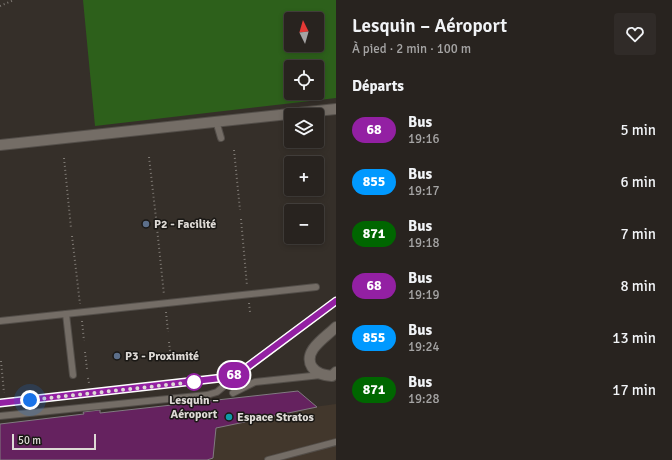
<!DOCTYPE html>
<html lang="fr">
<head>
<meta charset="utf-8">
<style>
	body { margin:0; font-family:Signika,sans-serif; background:#302b28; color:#f1f3f6; height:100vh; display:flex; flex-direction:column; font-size:15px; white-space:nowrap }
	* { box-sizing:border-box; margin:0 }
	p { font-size:13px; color:#a5a4a4 }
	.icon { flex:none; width:22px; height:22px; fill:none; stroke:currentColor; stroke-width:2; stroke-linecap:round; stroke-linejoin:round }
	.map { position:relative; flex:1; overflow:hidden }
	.sheet { display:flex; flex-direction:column; background:#28231f; width:336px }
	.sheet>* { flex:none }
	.badge { padding:0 8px; border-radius:13px; font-size:14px; line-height:26px }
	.needle { width:26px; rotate:355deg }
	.controls { position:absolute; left:284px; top:12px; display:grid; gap:8px }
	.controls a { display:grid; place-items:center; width:40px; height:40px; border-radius:4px; background:#28231f; box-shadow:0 2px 6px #0003,0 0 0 1px #44403d; font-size:20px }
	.scale { position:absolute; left:12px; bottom:10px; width:84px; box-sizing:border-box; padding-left:4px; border:2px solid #dedad6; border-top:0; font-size:11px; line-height:14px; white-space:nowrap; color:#dedad6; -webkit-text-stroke:3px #1a1815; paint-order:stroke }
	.you { position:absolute; width:20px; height:20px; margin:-10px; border:3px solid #fff; border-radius:50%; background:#1a73e8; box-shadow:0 0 0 6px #1a73e833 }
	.map>.badge { position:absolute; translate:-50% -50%; box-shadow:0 0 0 2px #fff }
	h2 { padding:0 16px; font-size:15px; line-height:36px }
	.round { display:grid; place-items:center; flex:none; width:42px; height:42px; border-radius:4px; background:#302b28 }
	.overview { display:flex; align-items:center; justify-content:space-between; height:68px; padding:0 16px }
	h1 { font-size:19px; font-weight:600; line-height:30px }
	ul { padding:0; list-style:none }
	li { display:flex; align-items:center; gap:12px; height:52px; padding:0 16px }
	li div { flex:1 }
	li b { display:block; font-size:15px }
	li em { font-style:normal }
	li .badge { min-width:44px; font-weight:700; text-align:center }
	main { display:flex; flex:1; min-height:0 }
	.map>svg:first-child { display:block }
</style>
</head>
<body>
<main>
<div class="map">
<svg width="336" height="460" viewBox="0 0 336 460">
	<rect width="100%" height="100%" fill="#352f29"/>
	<polygon fill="#42372c" points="336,404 336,460 0,460 0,449"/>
	<path fill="#2d601b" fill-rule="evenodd" d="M83,0h253v98l-241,28zM291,19h26v26h-26zM291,67h26v26h-26z"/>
	<polygon fill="#65225f" stroke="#817a80" points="298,391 317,407 216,428 213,458 207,460 0,460 0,424 84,414 83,412 100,410 100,413"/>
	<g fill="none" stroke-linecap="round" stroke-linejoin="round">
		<g stroke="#534e49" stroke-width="8">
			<g id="lane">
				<polyline points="216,121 221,138"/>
				<polyline points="66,314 73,375"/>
				<polyline points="0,321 316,287"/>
				<polyline points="233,393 255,382 321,375"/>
				<polyline points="0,403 230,377 242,371 336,301"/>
				<polyline points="0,416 207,395 217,392 235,377"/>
				<polyline points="268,460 336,442"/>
			</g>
		</g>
		<g stroke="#534e49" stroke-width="12">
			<path id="street" d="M336,327c-10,10 -34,24 -24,40 5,7 12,8 20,9l4,-4"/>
		</g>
		<g stroke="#534e49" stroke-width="12">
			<polyline id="secondary" points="0,145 336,109"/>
		</g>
		<g stroke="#7e7973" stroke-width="2" stroke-dasharray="1 3" stroke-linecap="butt">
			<polyline points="0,6 14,0"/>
			<polyline points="234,150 240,210"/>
			<polyline points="149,157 156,218"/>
			<polyline points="64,158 71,228"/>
			<polyline points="241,219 247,286"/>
			<polyline points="157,228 164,295"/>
			<polyline points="72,236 80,304"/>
			<polyline points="249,303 250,312"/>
			<polyline points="166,312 168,332"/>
			<polyline points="82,321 84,341"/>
			<polyline points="169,342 171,360"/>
			<polyline points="85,352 87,369"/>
			<polyline points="1,361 4,393"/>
			<polyline points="88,378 89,383"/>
		</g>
		<use href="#lane" stroke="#746d66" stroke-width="6"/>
		<use href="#street" stroke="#746d66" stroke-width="10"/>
		<use href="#secondary" stroke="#746d66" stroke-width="10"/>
	</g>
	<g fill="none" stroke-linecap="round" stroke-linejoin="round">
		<g stroke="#fff" stroke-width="9">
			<polyline id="line" points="0,403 230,377 242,371 336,301"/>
		</g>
		<use href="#line" stroke="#9320a3" stroke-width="6"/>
		<polyline stroke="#dedad6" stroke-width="4" stroke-dasharray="0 7.2" points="30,400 194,382"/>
	</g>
	<g fill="#5c6f8a" stroke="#1a1815" stroke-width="1.5">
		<circle cx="146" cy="224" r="4"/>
		<circle cx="117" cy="356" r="4"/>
	</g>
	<circle fill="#fff" stroke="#9320a3" stroke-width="2" cx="194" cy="382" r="8"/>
	<circle fill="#0f9aa8" stroke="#1a1815" stroke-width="1.5" cx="229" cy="417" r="4"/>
	<g text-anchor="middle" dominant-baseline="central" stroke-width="3" stroke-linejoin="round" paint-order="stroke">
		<g font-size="12" font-weight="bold" fill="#dedad6" stroke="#1a1815" text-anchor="start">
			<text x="154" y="224">P2 - Facilité</text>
			<text x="125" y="356">P3 - Proximité</text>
			<text x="237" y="417">Espace Stratos</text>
		</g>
		<g font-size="12" font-weight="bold" fill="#dedad6" stroke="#1a1815">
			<text x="194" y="400">Lesquin –<tspan x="194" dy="14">Aéroport</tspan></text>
		</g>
	</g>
</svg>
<div class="controls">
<a><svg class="needle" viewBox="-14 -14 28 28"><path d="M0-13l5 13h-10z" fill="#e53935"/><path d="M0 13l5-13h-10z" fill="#a5a4a4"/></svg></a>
<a><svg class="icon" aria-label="locate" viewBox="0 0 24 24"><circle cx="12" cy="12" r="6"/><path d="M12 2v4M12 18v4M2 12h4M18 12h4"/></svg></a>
<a><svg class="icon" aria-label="layers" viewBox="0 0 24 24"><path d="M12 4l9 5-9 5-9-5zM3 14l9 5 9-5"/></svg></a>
<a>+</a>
<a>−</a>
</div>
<div class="scale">50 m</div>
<div class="you" style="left:30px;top:400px"></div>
<b class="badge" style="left:234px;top:375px;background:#9320a3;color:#fff">68</b>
</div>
<section class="sheet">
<div class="overview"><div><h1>Lesquin – Aéroport</h1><p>À pied · 2 min · 100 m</p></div><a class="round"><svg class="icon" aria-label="heart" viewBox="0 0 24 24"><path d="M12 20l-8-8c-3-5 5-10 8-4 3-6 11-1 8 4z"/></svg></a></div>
<h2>Départs</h2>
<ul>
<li><span class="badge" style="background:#9320a3;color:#fff">68</span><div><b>Bus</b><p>19:16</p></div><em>5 min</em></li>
<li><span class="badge" style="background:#09f;color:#fff">855</span><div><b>Bus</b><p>19:17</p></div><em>6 min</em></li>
<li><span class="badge" style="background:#060;color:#fff">871</span><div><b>Bus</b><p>19:18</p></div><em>7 min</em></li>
<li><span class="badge" style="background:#9320a3;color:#fff">68</span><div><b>Bus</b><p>19:19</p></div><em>8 min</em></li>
<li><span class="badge" style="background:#09f;color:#fff">855</span><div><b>Bus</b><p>19:24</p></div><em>13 min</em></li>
<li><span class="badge" style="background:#060;color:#fff">871</span><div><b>Bus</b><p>19:28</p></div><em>17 min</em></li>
</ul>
</section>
</main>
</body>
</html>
